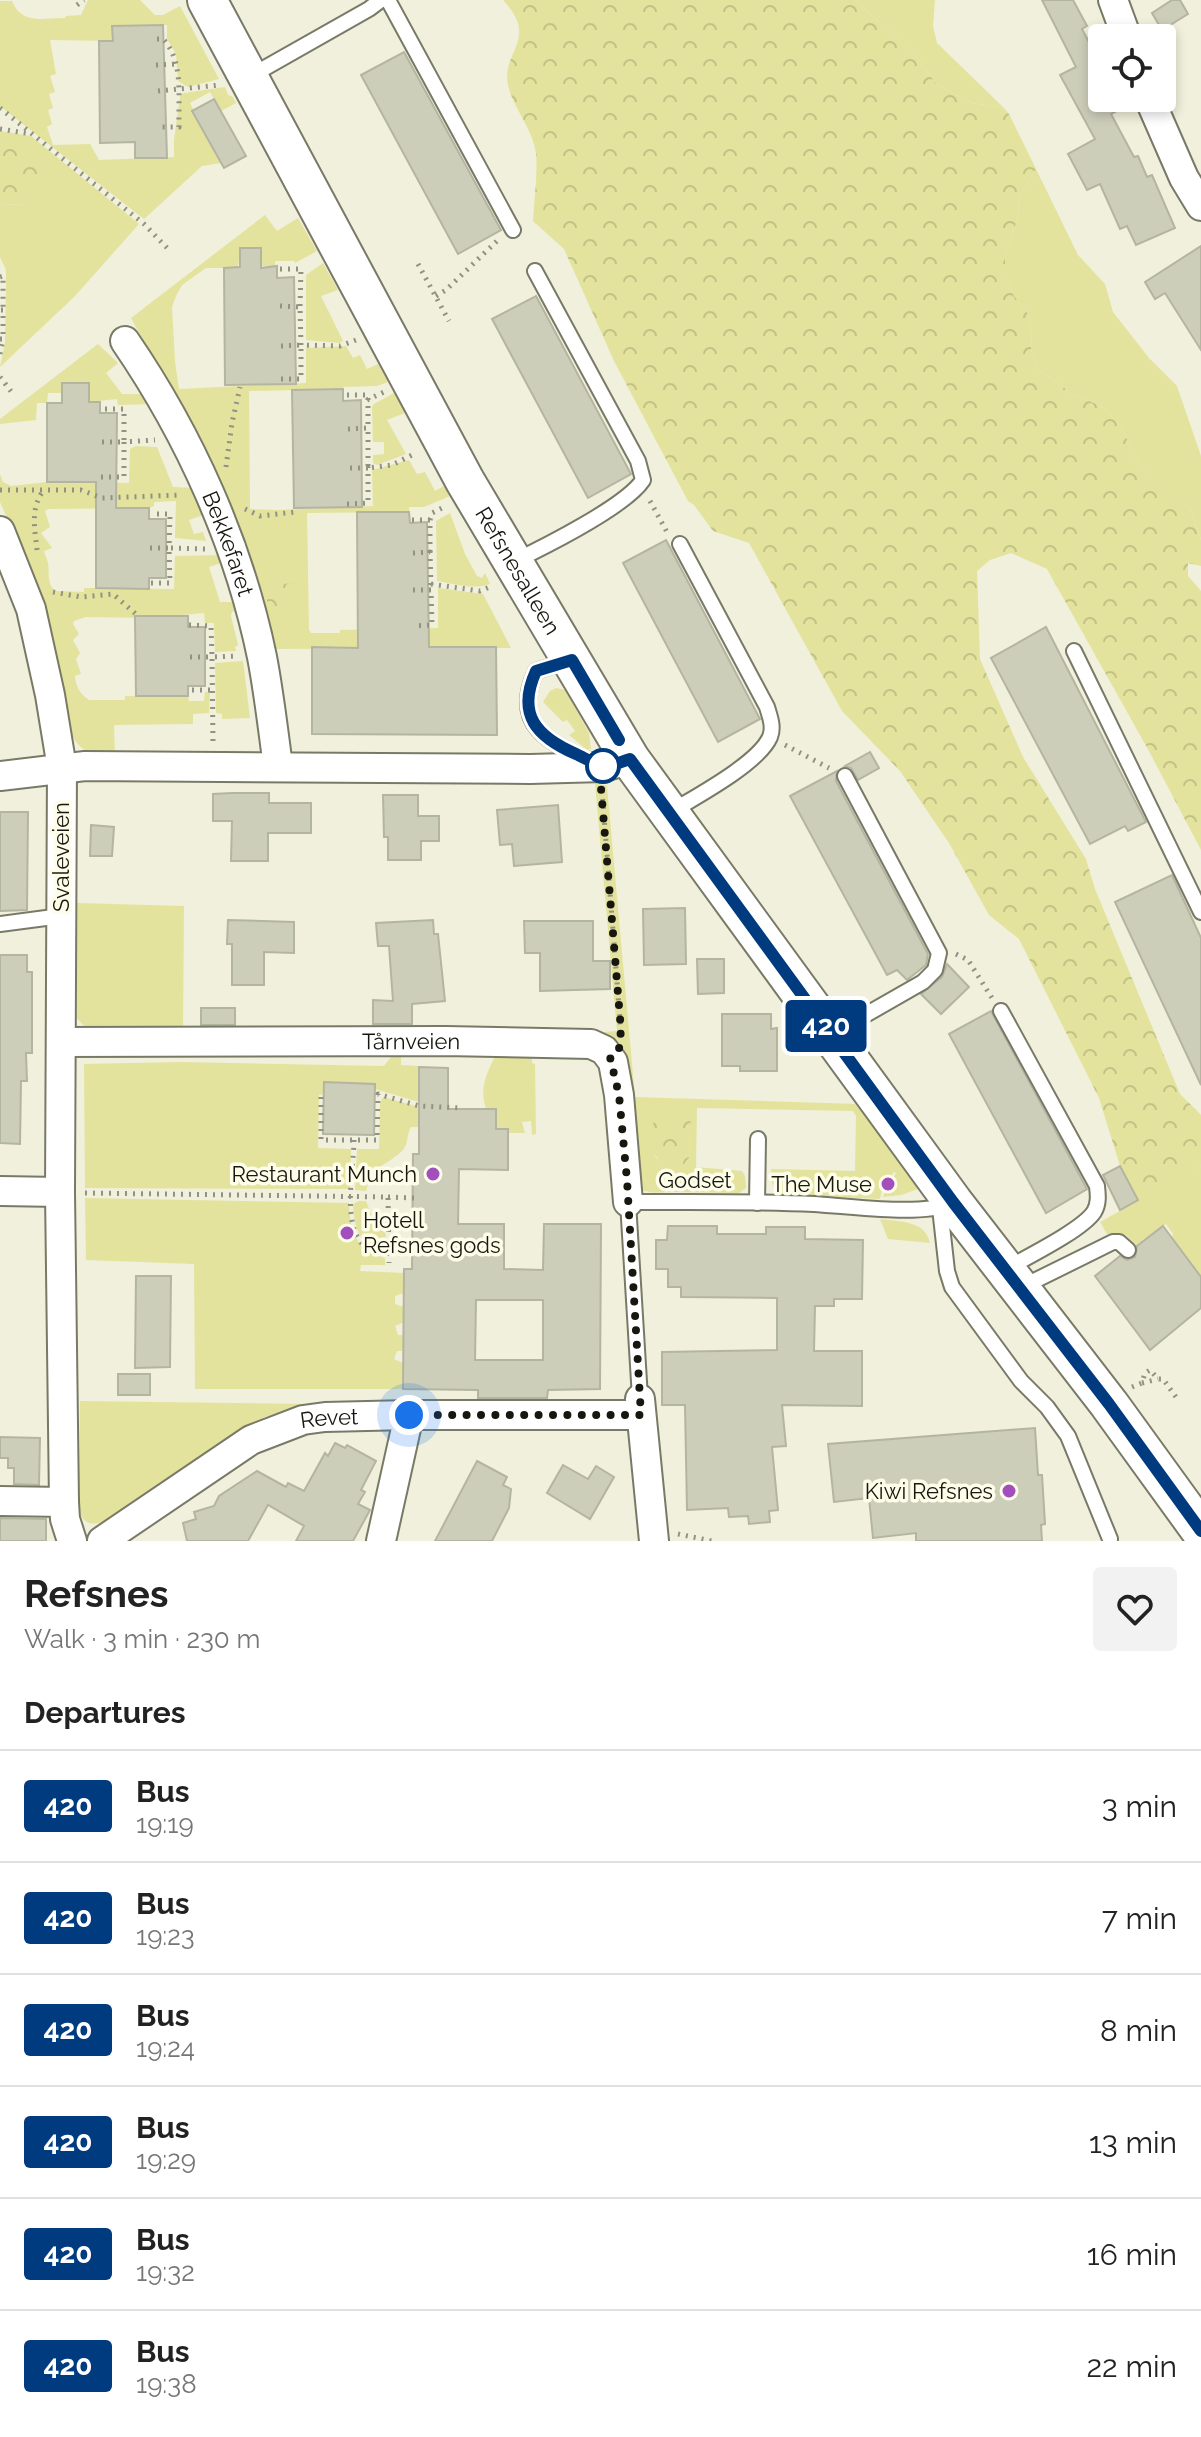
<!DOCTYPE html>
<html lang="en">
<head>
<meta charset="utf-8">
<style>
	body { margin:0; font-family:Raleway,sans-serif; background:#f2f2f2; color:#222; height:100vh; display:flex; flex-direction:column; font-size:30px; white-space:nowrap }
	* { box-sizing:border-box; margin:0 }
	p { font-size:26px; color:#767676 }
	.icon { flex:none; width:44px; height:44px; fill:none; stroke:currentColor; stroke-width:2; stroke-linecap:round; stroke-linejoin:round }
	.map { position:relative; height:1541px; overflow:hidden }
	.details { display:flex; flex-direction:column; background:#fff; flex:1 }
	.details>* { flex:none }
	.badge { padding:0 16px; border-radius:6px; font-size:28px; line-height:52px }
	.buttons { position:absolute; left:1088px; top:24px; display:grid; gap:16px }
	.buttons a { display:grid; place-items:center; width:88px; height:88px; border-radius:8px; background:#fff; box-shadow:0 4px 12px #0003; font-size:40px }
	.you { position:absolute; width:40px; height:40px; margin:-20px; border:6px solid #fff; border-radius:50%; background:#1a73e8; box-shadow:0 0 0 12px #1a73e833 }
	.map>.badge { position:absolute; translate:-50% -50%; box-shadow:0 0 0 4px #fff }
	h2 { padding:0 24px; font-size:30px; line-height:72px }
	.round { display:grid; place-items:center; flex:none; width:84px; height:84px; border-radius:8px; background:#f2f2f2 }
	.headline { display:flex; align-items:center; justify-content:space-between; height:136px; padding:0 24px }
	h1 { font-size:38px; font-weight:700; line-height:60px }
	ul { padding:0; list-style:none }
	li { display:flex; align-items:center; gap:24px; height:112px; padding:0 24px; border-top:2px solid #e0e0e0 }
	li div { flex:1 }
	li b { display:block; font-size:30px }
	li em { font-style:normal }
	li .badge { min-width:88px; font-weight:700; text-align:center }
	.map>svg:first-child { display:block }
</style>
</head>
<body>
<div class="map">
<svg width="1201" height="1541" viewBox="0 0 1201 1541">
	<defs>
		<pattern id="forest-crowns" width="20" height="18" patternUnits="userSpaceOnUse" patternTransform="scale(2)"><rect width="20" height="18" fill="#e3e39d"/><path d="M2 6a3 3 0 1 1 6 0M12 15a3 3 0 1 1 6 0" fill="none" stroke="#c2c286"/></pattern>
	</defs>
	<rect width="100%" height="100%" fill="#f0f0dc"/>
	<g fill="#e3e39d">
		<path d="M88,0h52l15,15h8l17,-9 39,73 -31,8 -10,-6 -2,-27 -9,-15v-14l-54,1v15l-63,-1 6,34 -6,2 5,16 -6,2 4,14 -5,2 4,14 -5,3 6,18 37,-1 9,16 75,-3v-17l6,-44 4,-3 41,-6 3,8 5,2 3,6 -15,8 -11,-19 -20,11 31,60 -19,3 -58,53 -144,-113v-105h12c10,24 30,17 53,17l1,-2 15,-1z"/>
		<polygon points="855,0 935,0 933,26 937,43 1003,107 971,103 936,84 915,55"/>
		<polygon points="0,131 31,136 139,224 74,297 0,367 5,343 6,283 6,270 0,257 0,205 26,204 26,138 0,138"/>
		<polygon points="1036,169 1078,255 1105,284 1113,312 1149,358 1177,386 1201,456 1201,540 1190,507 1174,500 1137,460 1120,425 1101,406 1074,395 1038,369 1031,350 1032,330 1028,314 1014,296 1005,275 1005,254 1018,218 1019,196"/>
		<polygon points="265,215 277,231 298,218 317,251 295,263 294,261 275,261 275,266 261,266 261,248 240,248 238,268 206,268 182,285 176,296 172,307 175,362 179,389 306,383 306,348 346,346 353,358 360,355 367,369 378,364 388,382 377,386 343,387 343,389 249,391 250,509 278,510 373,506 372,470 409,460 417,474 425,472 435,491 444,486 450,496 424,507 409,507 409,512 307,513 309,630 311,633 340,633 340,630 438,628 438,588 483,594 511,648 268,649 180,408 131,318"/>
		<polygon points="323,263 338,290 321,296 343,341 339,343 306,340 306,275"/>
		<polygon points="98,344 118,363 106,373 122,394 147,394 154,404 118,405 117,399 89,402 62,393 48,393 47,403 37,403 36,420 0,424 0,419"/>
		<polygon points="394,393 405,413 387,420 406,454 377,465 373,463 373,455 384,454 384,442 373,442 372,407 374,404"/>
		<path d="M136,446l21,1 16,40 22,1 11,26 -17,6 5,14 9,-2 3,9 -31,-3 1,-37 -22,1v4l-5,2 -101,1 -3,2 5,16 -9,6 11,15 -8,3c1,4 3,8 4,12 2,11 -2,18 7,28l29,1v-4h12l78,1 1,-33 46,-1 3,7 -15,5 11,35h17l1,8 -6,2 -1,4 7,29 -3,2 1,4 -21,1 -1,-29h-9l-1,-10 -55,5 -63,-1 -12,4 -1,3 6,10 -6,6 7,13 -4,6 5,15 -6,2c1,11 5,18 14,24h36v-4h63l1,5h15l1,-9h5l-1,21 -16,1v10l-79,1 1,30c-31,-2 -36,-3 -49,-32l-44,-171 -22,-50v-28l3,8 8,4 36,-4 82,1 1,-34z"/>
		<path d="M450,513l15,41 12,22 5,2 3,-5 5,11c-17,6 -35,0 -53,-3l-1,-60z"/>
		<polygon points="243,661 250,718 222,719 222,714 216,713 215,663"/>
		<polygon points="556,688 565,690 589,733 591,749 586,749 569,735 575,731 567,720 563,722 543,702 550,691"/>
		<path d="M595,783l12,3 28,311 223,7 63,84 -20,7 -18,2 3,-7 9,-5 -3,-5 4,-7 -2,-1 -5,7h-5l-4,20 -102,-5 -6,-11 -1,-14 84,2 1,-55 -3,-5 -156,-3 -1,59 46,4 3,5 1,12 -7,5 -59,-1 -1,-22 10,-12 1,-49 -35,47 15,18 2,18c-12,0 -26,3 -35,-6l-45,-153 25,-2z"/>
		<polygon points="76,903 184,906 183,1031 95,1030 84,1026 77,1018"/>
		<polygon points="391,1052 401,1052 401,1065 420,1066 419,1102 375,1089 375,1084 319,1095 318,1148 351,1149 350,1189 85,1188 84,1064 180,1062 384,1066 391,1057"/>
		<path d="M496,1054l36,1v8l3,1 1,70 -4,1 -1,-14 -9,1 3,11h-17v-4h-12c-19,-32 -15,-44 0,-75z"/>
		<path d="M383,1097l40,11 6,19h-18c-5,8 -2,18 -10,25 -18,16 -27,11 -35,39l-11,-1 2,-41h22l1,-46z"/>
		<polygon points="1201,1166 1201,1277 1172,1237 1173,1234 1166,1224 1137,1246 1126,1235 1107,1234 1100,1222"/>
		<path d="M85,1198l264,5c0,26 8,50 36,55v7h-24l-1,6 44,2v20l-9,3v8l9,3v15l-9,4 3,9h5v16h-6l-3,8 9,4v26h-208l-1,-125 -108,-4z"/>
		<path d="M359,1201h7l8,21 12,12v18c-26,-3 -32,-25 -33,-48z"/>
		<path d="M880,1219c20,3 45,1 50,24l-42,-4z"/>
		<path d="M80,1401l299,4 -83,4 -31,8 -58,35 -99,69c-14,4 -24,5 -29,-10z"/>
	</g>
	<g fill="url(#forest-crowns)">
		<path d="M503,0h352l60,55 21,29 35,19 32,4 6,7 27,55 -17,27 -1,22 -13,36v21l9,21 14,18 4,16 -1,20 7,19 36,26 27,11 19,19 17,35 37,39 16,8 11,33v26l-13,-3v13l13,15v259l-51,-97 -103,-184 -36,-16 -21,7 -13,11 3,88 43,98 63,102 9,30 85,205 21,21v51l-59,35 -4,-1 -18,-34 -21,-68 -80,-159 -30,-24 -40,-72 -49,-72 -58,-60 -93,-168 -36,-12 -19,-26 -6,-4 -74,-140 -50,-112 -31,-28c1,-22 5,-46 3,-68 -3,-24 -23,-45 -28,-68 -7,-34 32,-46 -5,-85z"/>
		<polygon points="0,138 26,138 48,168 26,204 0,205"/>
		<polygon points="292,583 296,612 269,615 265,586"/>
		<path d="M691,1109l-2,49 -10,12 1,22h-8c0,-25 -26,-37 -24,-63l12,-13z"/>
	</g>
	<g fill="#cdceba" stroke="#b4b5a1" stroke-width="2" fill-rule="evenodd">
		<polygon points="1042,0 1073,0 1087,26 1082,29 1102,67 1102,98 1132,98 1133,102 1111,114 1134,157 1138,156 1147,177 1152,175 1175,228 1136,245 1127,226 1120,229 1100,184 1087,190 1068,154 1095,139 1060,75 1076,67"/>
		<polygon points="1172,0 1180,0 1188,14 1162,30 1152,13"/>
		<polygon points="163,25 167,158 135,158 135,142 100,143 99,41 113,41 112,26"/>
		<polygon points="404,52 501,230 458,254 361,75"/>
		<polygon points="214,99 246,156 224,168 192,111"/>
		<polygon points="1201,246 1201,350 1165,293 1155,299 1145,282"/>
		<polygon points="240,248 261,248 261,268 277,266 277,278 294,277 296,384 225,385 224,268 240,267"/>
		<polygon points="536,296 631,474 588,498 492,319"/>
		<polygon points="62,383 89,383 89,402 100,402 100,413 117,413 116,508 149,508 149,519 166,519 166,578 149,578 149,589 96,588 96,482 47,482 47,403 62,403"/>
		<polygon points="343,389 343,401 361,400 362,507 294,508 292,390"/>
		<polygon points="357,512 409,512 410,523 427,522 429,647 496,647 497,735 312,734 312,647 358,648"/>
		<polygon points="666,540 760,719 718,742 623,563"/>
		<polygon points="135,616 188,616 188,627 205,627 205,686 188,686 188,696 136,696"/>
		<polygon points="1046,627 1146,822 1128,831 1125,826 1090,844 991,658"/>
		<polygon points="870,752 879,768 858,780 851,768 845,766"/>
		<polygon points="837,771 836,781 928,954 926,965 907,980 897,970 887,975 790,796"/>
		<polygon points="232,793 269,793 269,803 311,803 311,833 268,833 268,861 231,861 232,821 213,821 213,794"/>
		<polygon points="383,795 418,795 418,816 439,816 439,841 421,841 421,860 388,860 388,837 384,837"/>
		<polygon points="558,805 562,862 514,866 512,844 500,845 497,810"/>
		<polygon points="0,812 28,812 27,910 0,911"/>
		<polygon points="91,825 114,827 112,856 90,856"/>
		<polygon points="1172,875 1201,938 1201,1085 1115,902"/>
		<polygon points="685,908 686,964 644,965 643,909"/>
		<polygon points="228,920 294,922 294,953 264,952 264,985 232,985 232,944 227,944"/>
		<polygon points="433,920 434,934 438,934 445,1001 412,1004 412,1024 373,1024 373,1000 393,1001 389,946 378,946 376,923"/>
		<polygon points="524,921 593,921 593,961 610,961 610,989 540,991 540,953 525,953"/>
		<polygon points="0,955 27,955 27,972 32,972 32,1053 26,1053 27,1081 21,1081 20,1144 0,1143"/>
		<polygon points="697,959 724,959 724,993 698,994"/>
		<polygon points="947,964 969,987 941,1014 921,994 942,977"/>
		<rect x="201" y="1008" width="34" height="17"/>
		<polygon points="991,1011 1087,1189 1046,1213 949,1034"/>
		<polygon points="722,1014 771,1014 771,1029 777,1028 777,1071 740,1071 740,1066 722,1066"/>
		<path d="M419,1067l29,1v41h48v20h12v41l-49,-1 -1,55h46v45l39,1 1,-46h57l-1,165 -52,1 -1,8h-69v-8l-75,-1 1,-120h8l1,-115h6zM476,1300h67v60h-68z"/>
		<polygon points="324,1082 375,1084 374,1135 323,1134"/>
		<polygon points="1120,1166 1138,1200 1120,1210 1103,1175"/>
		<polygon points="668,1226 717,1226 717,1234 766,1234 766,1227 805,1227 805,1239 863,1240 862,1299 834,1299 834,1306 815,1306 814,1351 862,1351 862,1406 782,1405 786,1446 772,1447 778,1510 769,1511 770,1522 749,1524 748,1516 729,1517 728,1508 687,1510 685,1405 662,1405 662,1352 777,1350 777,1298 681,1297 681,1287 668,1287 668,1269 656,1269 656,1240 667,1240"/>
		<polygon points="1163,1226 1201,1277 1201,1308 1150,1350 1095,1276 1120,1256 1127,1260 1135,1257 1137,1246"/>
		<polygon points="136,1276 171,1276 170,1367 135,1368"/>
		<rect x="118" y="1374" width="32" height="21"/>
		<polygon points="1035,1428 1038,1475 1042,1475 1045,1524 1041,1525 1042,1541 916,1541 916,1533 873,1538 869,1498 834,1502 828,1444"/>
		<polygon points="0,1437 40,1438 39,1485 14,1484 14,1468 8,1468 8,1458 0,1458"/>
		<polygon points="335,1443 345,1448 347,1445 376,1461 361,1490 365,1492 358,1504 370,1510 353,1541 296,1541 304,1526 268,1505 248,1541 187,1541 183,1523 196,1519 194,1512 214,1506 219,1496 257,1471 286,1487 288,1483 304,1491 325,1453 328,1456"/>
		<polygon points="477,1461 507,1477 503,1485 511,1489 509,1508 492,1541 435,1541"/>
		<polygon points="563,1465 588,1479 596,1466 614,1477 590,1519 547,1493"/>
		<polygon points="0,1518 46,1519 46,1541 0,1541"/>
	</g>
	<g fill="none" stroke-linecap="round" stroke-linejoin="round">
		<g stroke="#797967" stroke-width="18">
			<g id="lane">
				<polyline points="388,0 513,230"/>
				<polyline points="249,77 369,9 381,0"/>
				<path d="M513,562c31,-15 113,-56 130,-82l-5,-19 -103,-190"/>
				<polyline points="1074,651 1201,912"/>
				<path d="M568,661l-32,10c-25,54 12,71 55,90"/>
				<path d="M669,813c26,-16 89,-49 101,-76 4,-10 0,-20 -3,-30l-87,-163"/>
				<polyline points="0,924 61,916"/>
				<path d="M1001,1011l96,175c1,9 2,18 -3,26 -12,18 -67,45 -88,57"/>
				<polyline points="832,1034 923,982 935,970 939,953 845,776"/>
				<polyline points="757,1203 758,1139"/>
				<polyline points="940,1208 947,1271 952,1287 1021,1381 1047,1407 1068,1436 1110,1539"/>
				<polyline points="1022,1287 1113,1242 1119,1242 1128,1250"/>
				<path d="M640,1398l-12,-196c62,0 124,-1 186,2 33,2 107,12 135,0"/>
			</g>
		</g>
		<g stroke="#797967" stroke-width="32">
			<g id="street">
				<polyline points="1113,0 1127,38"/>
				<polyline points="1149,98 1184,178 1201,206"/>
				<path id="s1" d="M125,341c65,95 114,204 137,316 7,36 11,73 16,109"/>
				<polyline points="0,531 31,609 50,695 62,768 60,1192 64,1502 65,1519 72,1541"/>
				<polyline points="0,776 85,766 530,769 604,767 630,759"/>
				<path id="s2" d="M61,1042l384,-1 146,3 13,6 9,12 6,33 9,107"/>
				<polyline points="0,1191 60,1192"/>
				<polyline points="640,1399 654,1541"/>
				<polyline points="0,1501 64,1502"/>
				<path id="s3" d="M102,1541l149,-101 52,-20 22,-3 84,-2h232"/>
				<polyline points="381,1541 409,1415"/>
			</g>
		</g>
		<g stroke="#797967" stroke-width="42">
			<g id="secondary">
				<path id="s4" d="M207,0l258,481 165,278 323,443 156,202 92,127"/>
			</g>
		</g>
		<g stroke="#929284" stroke-width="5" stroke-dasharray="2 6" stroke-linecap="butt">
			<polyline points="77,5 84,0"/>
			<path d="M157,39h6c21,22 15,59 16,88h-22"/>
			<polyline points="156,65 176,64"/>
			<polyline points="158,91 220,85"/>
			<polyline points="0,108 144,224 171,252"/>
			<polyline points="0,129 31,134"/>
			<polyline points="418,264 449,321"/>
			<polyline points="280,269 301,269 300,307"/>
			<polyline points="0,277 3,276 3,310"/>
			<polyline points="436,296 446,290 500,238"/>
			<polyline points="280,306 300,307 301,345 340,346 356,340"/>
			<polyline points="0,339 3,339 3,310 0,310"/>
			<polyline points="281,346 301,345 301,379 281,379"/>
			<polyline points="0,354 3,339"/>
			<polyline points="0,377 13,394"/>
			<polyline points="347,395 368,395 368,428"/>
			<polyline points="367,400 384,392"/>
			<polyline points="348,429 368,428 368,468 392,465 416,453"/>
			<polyline points="102,442 124,442 124,409 103,409"/>
			<polyline points="226,467 232,423 240,387"/>
			<polyline points="101,477 124,477 124,442 155,440"/>
			<polyline points="0,490 81,490 102,498 181,495"/>
			<polyline points="650,501 668,534"/>
			<polyline points="347,504 368,503 368,468 348,468"/>
			<polyline points="245,509 260,516 295,512"/>
			<polyline points="412,520 430,520 430,552"/>
			<polyline points="430,520 432,513 446,506"/>
			<polyline points="150,548 169,548 170,514 151,514"/>
			<path d="M37,550c-2,-20 -7,-41 6,-59"/>
			<polyline points="413,553 430,552 431,585"/>
			<polyline points="151,583 170,583 169,548 207,549"/>
			<polyline points="431,584 480,591 492,586"/>
			<polyline points="413,590 431,590 432,625 414,626"/>
			<polyline points="53,592 81,597 113,594 137,615"/>
			<polyline points="189,625 211,626 212,657 236,656"/>
			<polyline points="190,657 212,657 213,742"/>
			<polyline points="192,690 212,690"/>
			<polyline points="785,745 829,768"/>
			<polyline points="602,791 621,1032"/>
			<polyline points="956,954 968,960 992,998"/>
			<polyline points="321,1097 321,1140 377,1140 378,1094 419,1106 463,1108"/>
			<path d="M354,1140c0,35 -20,114 34,114"/>
			<polyline points="85,1193 388,1197 389,1263"/>
			<polyline points="388,1197 414,1198"/>
			<polyline points="1142,1383 1158,1379"/>
			<polyline points="1132,1387 1142,1383 1145,1373 1150,1370 1158,1379 1163,1379 1176,1397"/>
			<polyline points="678,1534 712,1541"/>
		</g>
		<use href="#lane" stroke="#fff" stroke-width="14"/>
		<use href="#street" stroke="#fff" stroke-width="28"/>
		<use href="#secondary" stroke="#fff" stroke-width="38"/>
	</g>
	<g fill="none" stroke-linecap="round" stroke-linejoin="round">
		<g stroke="#fff" stroke-width="18">
			<path id="line" d="M619,740l-47,-80 -36,11c-20,44 1,66 40,83 9,4 21,12 30,12 7,0 17,-5 24,-7l323,443 156,202 92,127"/>
		</g>
		<use href="#line" stroke="#003b80" stroke-width="12"/>
		<polyline stroke="#171710" stroke-width="8" stroke-dasharray="0 14.4" points="409,1415 641,1415 627,1180 619,1095 610,1057 619,1049 621,1030 600,776 603,766"/>
	</g>
	<circle fill="#fff" stroke="#003b80" stroke-width="4" cx="603" cy="766" r="16"/>
	<g fill="#a34ebd" stroke="#fdfde9" stroke-width="3">
		<circle cx="433" cy="1174" r="8"/>
		<circle cx="888" cy="1184" r="8"/>
		<circle cx="347" cy="1233" r="8"/>
		<circle cx="1009" cy="1491" r="8"/>
	</g>
	<g text-anchor="middle" dominant-baseline="central" stroke-width="7" stroke-linejoin="round" paint-order="stroke">
		<g font-size="22" fill="#171710" stroke="#fdfde9">
			<text stroke="none"><textPath href="#s1" startOffset="228">Bekkefaret</textPath></text>
			<text stroke="none"><textPath href="#s4" startOffset="650">Refsnesalleen</textPath></text>
			<text transform="translate(61 857) rotate(-90)">Svaleveien</text>
			<text stroke="none"><textPath href="#s2" startOffset="350">Tårnveien</textPath></text>
			<text x="695" y="1180">Godset</text>
			<text stroke="none"><textPath href="#s3" startOffset="262">Revet</textPath></text>
		</g>
		<g font-size="22" fill="#171710" stroke="#fdfde9" text-anchor="end">
			<text x="417" y="1174">Restaurant Munch</text>
			<text x="872" y="1184">The Muse</text>
			<text x="363" y="1220" text-anchor="start">Hotell<tspan x="363" dy="25">Refsnes gods</tspan></text>
			<text x="993" y="1491">Kiwi Refsnes</text>
		</g>
	</g>
</svg>
<div class="buttons">
<a><svg class="icon" aria-label="locate" viewBox="0 0 24 24"><circle cx="12" cy="12" r="6"/><path d="M12 2v4M12 18v4M2 12h4M18 12h4"/></svg></a>
</div>
<div class="you" style="left:409px;top:1415px"></div>
<b class="badge" style="left:826px;top:1026px;background:#003b80;color:#fff">420</b>
</div>
<section class="details">
<div class="headline"><div><h1>Refsnes</h1><p>Walk · 3 min · 230 m</p></div><a class="round"><svg class="icon" aria-label="heart" viewBox="0 0 24 24"><path d="M12 20l-8-8c-3-5 5-10 8-4 3-6 11-1 8 4z"/></svg></a></div>
<h2>Departures</h2>
<ul>
<li><span class="badge" style="background:#003b80;color:#fff">420</span><div><b>Bus</b><p>19:19</p></div><em>3 min</em></li>
<li><span class="badge" style="background:#003b80;color:#fff">420</span><div><b>Bus</b><p>19:23</p></div><em>7 min</em></li>
<li><span class="badge" style="background:#003b80;color:#fff">420</span><div><b>Bus</b><p>19:24</p></div><em>8 min</em></li>
<li><span class="badge" style="background:#003b80;color:#fff">420</span><div><b>Bus</b><p>19:29</p></div><em>13 min</em></li>
<li><span class="badge" style="background:#003b80;color:#fff">420</span><div><b>Bus</b><p>19:32</p></div><em>16 min</em></li>
<li><span class="badge" style="background:#003b80;color:#fff">420</span><div><b>Bus</b><p>19:38</p></div><em>22 min</em></li>
</ul>
</section>
</body>
</html>
